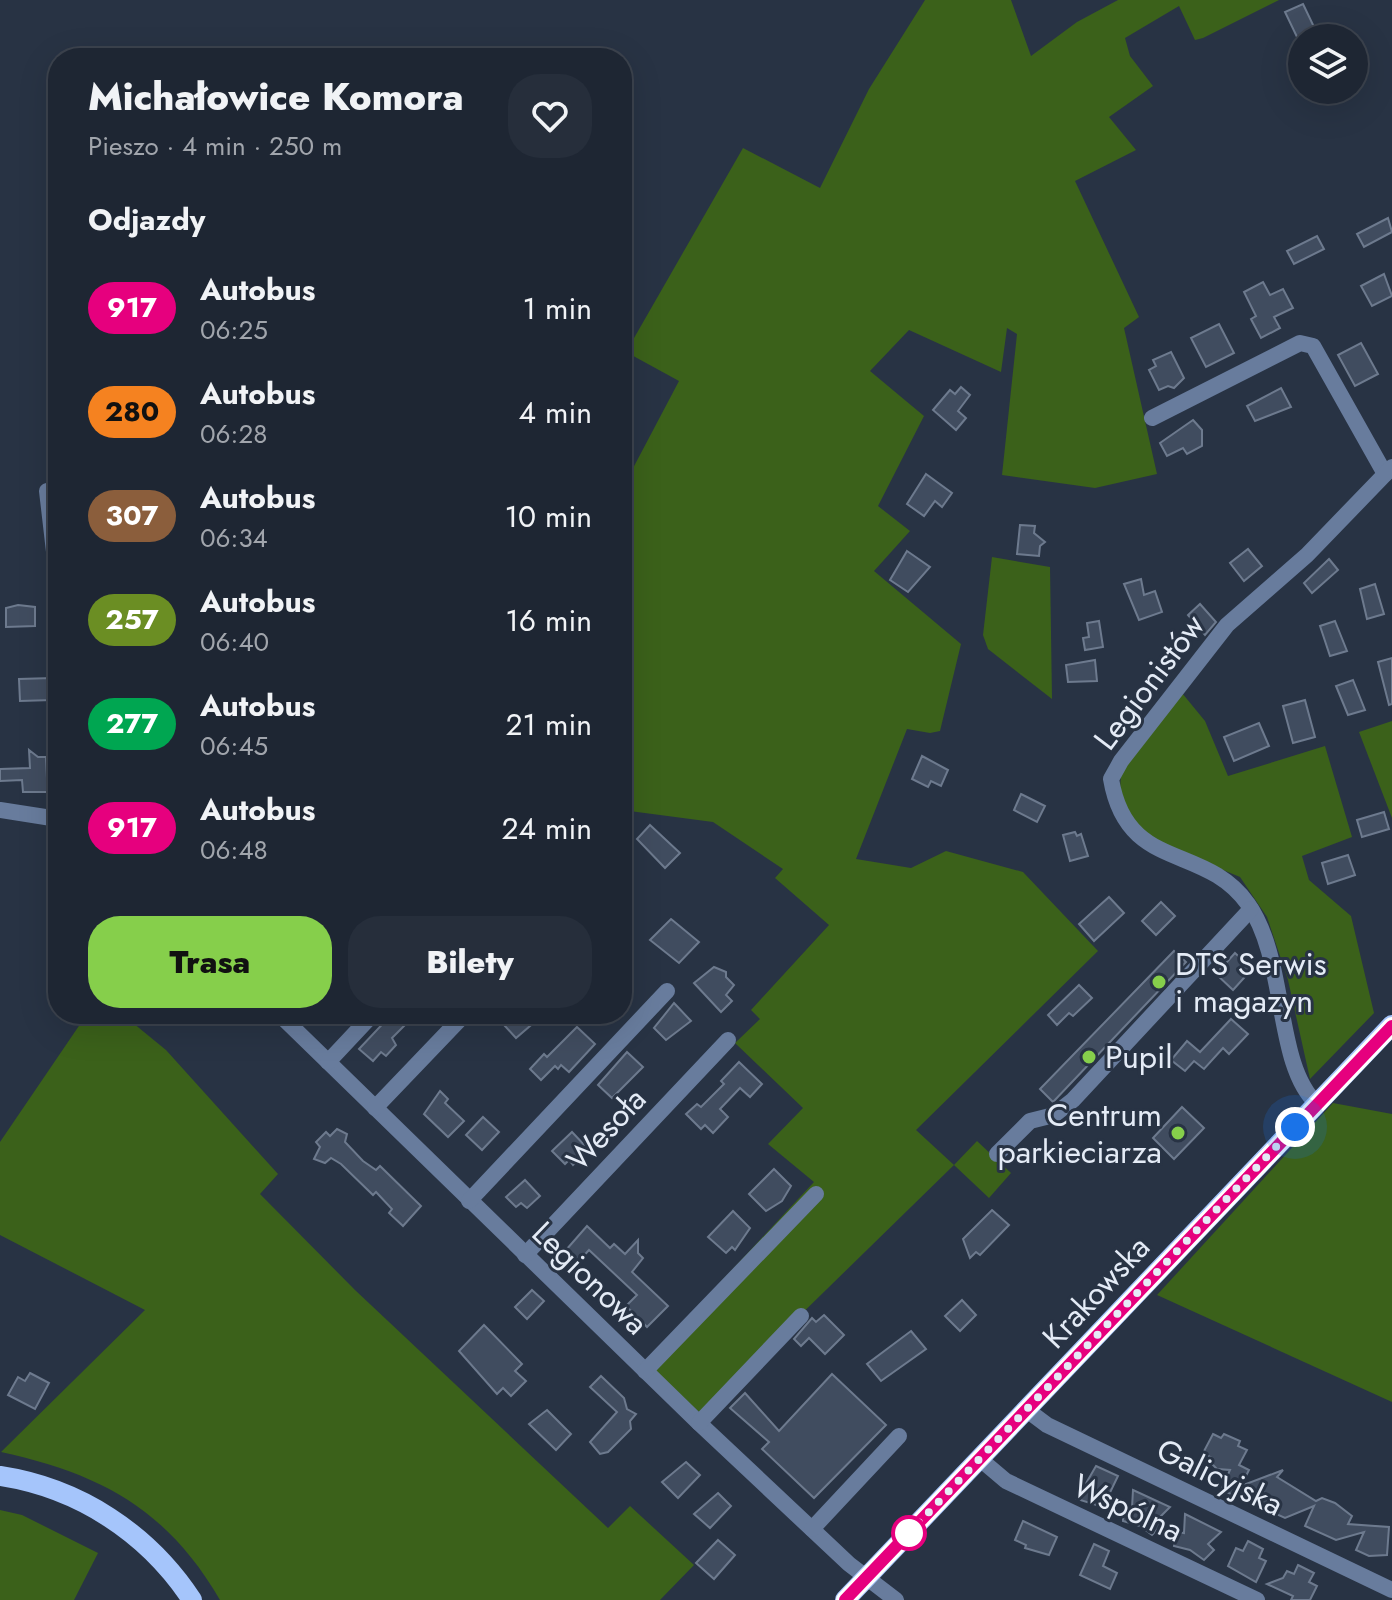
<!DOCTYPE html>
<html lang="pl">
<head>
<meta charset="utf-8">
<style>
	body { margin:0; font-family:Jost,sans-serif; background:#262e3b; color:#f1f3f6; height:100vh; display:flex; flex-direction:column; font-size:30px; white-space:nowrap }
	* { box-sizing:border-box; margin:0 }
	p { font-size:26px; color:#a1a5ac }
	.icon { flex:none; width:44px; height:44px; fill:none; stroke:currentColor; stroke-width:2; stroke-linecap:round; stroke-linejoin:round }
	.map { position:relative; flex:1; overflow:hidden }
	.panel { position:absolute; left:48px; top:48px; width:584px; height:976px; display:flex; flex-direction:column; background:#1e2633; border-radius:32px; box-shadow:0 8px 32px #0002,0 0 0 2px #3c434e }
	.panel>* { flex:none }
	.badge { padding:0 16px; border-radius:26px; font-size:28px; line-height:52px }
	.controls { position:absolute; left:1288px; top:24px; display:grid; gap:16px }
	.controls a { display:grid; place-items:center; width:80px; height:80px; border-radius:50%; background:#1e2633; box-shadow:0 8px 32px #0002,0 0 0 2px #3c434e; font-size:40px }
	.you { position:absolute; width:40px; height:40px; margin:-20px; border:6px solid #fff; border-radius:50%; background:#1a73e8; box-shadow:0 0 0 12px #1a73e833 }
	.map>.badge { position:absolute; translate:-50% -50%; box-shadow:0 0 0 4px #fff }
	h2 { padding:0 40px; font-size:30px; line-height:72px }
	.round { display:grid; place-items:center; flex:none; width:84px; height:84px; border-radius:32px; background:#262e3b }
	.summary { display:flex; align-items:center; justify-content:space-between; height:136px; padding:0 40px }
	h1 { font-size:38px; font-weight:800; line-height:60px }
	.primary-button { display:flex; gap:16px; margin-top:auto; padding:16px 40px }
	.primary-button a { flex:1; height:92px; border-radius:32px; background:#86cf4b; color:#111; font-size:32px; font-weight:800; line-height:92px; text-align:center }
	.primary-button a+a { background:#262e3b; color:#f1f3f6 }
	ul { padding:0; list-style:none }
	li { display:flex; align-items:center; gap:24px; height:104px; padding:0 40px }
	li div { flex:1 }
	li b { display:block; font-size:30px }
	li em { font-style:normal }
	li .badge { min-width:88px; font-weight:700; text-align:center }
	.map>svg:first-child { display:block }
</style>
</head>
<body>
<div class="map">
<svg width="1392" height="1600" viewBox="0 0 1392 1600">
	<rect width="100%" height="100%" fill="#283344"/>
	<g fill="#3b611a">
		<polygon points="925,0 1011,0 1031,56 1077,22 1118,0 1279,0 1203,38 1195,40 1179,6 1125,38 1130,56 1153,86 1109,117 1136,150 1075,181 1139,317 1124,328 1157,474 1095,488 1002,475 1017,334 1007,328 1001,372 909,330 870,371 924,416 878,506 910,531 874,571 961,644 940,731 930,733 907,729 856,859 911,868 946,851 1023,872 1098,951 916,1130 954,1165 977,1141 1011,1173 989,1198 954,1165 700,1413 646,1362 814,1182 768,1144 803,1108 735,1043 760,1019 751,1010 829,925 775,878 783,869 713,822 622,810 622,489 679,381 626,352 743,148 820,188 869,89"/>
		<polygon points="992,557 1050,567 1052,699 988,649 983,635"/>
		<polygon points="1182,693 1205,721 1228,776 1325,746 1352,837 1302,856 1309,880 1351,916 1374,1013 1310,1079 1288,980 1267,917 1240,877 1158,843 1136,827 1120,791 1121,773"/>
		<polygon points="1392,721 1392,818 1359,732"/>
		<path d="M87,1014h35l44,36 112,124 -18,20 95,96 253,238 22,-22 64,59 -34,35h-440c-53,-91 -119,-126 -219,-148l144,-142 -145,-75v-93z"/>
		<polygon points="1333,1103 1392,1114 1392,1402 1157,1295"/>
		<polygon points="0,1510 22,1515 98,1553 74,1600 0,1600"/>
	</g>
	<g fill="#404c5f" stroke="#6d7a8e" stroke-width="2">
		<polygon points="1303,4 1315,29 1297,37 1285,12"/>
		<polygon points="1388,218 1392,232 1364,247 1357,234"/>
		<polygon points="1317,236 1324,249 1294,264 1287,251"/>
		<polygon points="1384,274 1392,296 1372,306 1361,286"/>
		<polygon points="1263,282 1270,295 1283,289 1293,308 1274,317 1280,328 1261,338 1251,319 1256,316 1244,292"/>
		<polygon points="1219,324 1234,353 1206,367 1191,338"/>
		<polygon points="1361,343 1378,374 1355,386 1338,355"/>
		<polygon points="1171,352 1184,378 1174,388 1168,386 1159,390 1149,370 1156,366 1153,360"/>
		<polygon points="961,387 970,395 958,411 966,418 956,430 933,410 950,390 955,394"/>
		<polygon points="1281,388 1291,407 1255,421 1247,406"/>
		<polygon points="1193,420 1202,430 1202,446 1187,454 1183,448 1167,456 1160,443"/>
		<polygon points="926,474 952,493 942,507 935,501 924,516 907,504"/>
		<polygon points="1020,525 1035,526 1034,533 1045,542 1040,546 1039,556 1017,554"/>
		<polygon points="1248,549 1262,566 1244,581 1230,563"/>
		<polygon points="907,551 930,567 908,592 890,580"/>
		<polygon points="1329,559 1338,570 1312,593 1304,583"/>
		<polygon points="1141,579 1144,595 1155,591 1162,612 1139,620 1124,584"/>
		<polygon points="1375,584 1384,614 1367,619 1360,589"/>
		<polygon points="1200,604 1216,622 1205,635 1188,615"/>
		<polygon points="18,605 35,607 35,626 6,627 6,608"/>
		<polygon points="1099,621 1103,647 1085,650 1083,638 1089,637 1087,623"/>
		<polygon points="1335,621 1347,651 1330,656 1320,626"/>
		<polygon points="1392,658 1392,704 1389,705 1378,662"/>
		<polygon points="1095,660 1097,681 1068,682 1066,665"/>
		<polygon points="52,678 52,700 20,701 19,679"/>
		<polygon points="1353,680 1365,710 1348,715 1336,686"/>
		<polygon points="1305,700 1315,737 1293,743 1283,706"/>
		<polygon points="1259,723 1269,746 1234,761 1224,737"/>
		<polygon points="29,750 38,757 46,757 47,778 54,777 55,792 23,792 22,780 0,781 0,769 30,768"/>
		<polygon points="922,756 948,770 941,786 931,781 928,787 912,779"/>
		<polygon points="1021,794 1045,806 1037,822 1014,810"/>
		<polygon points="1384,812 1389,829 1362,837 1357,820"/>
		<polygon points="650,825 680,853 665,868 637,839"/>
		<polygon points="1075,832 1077,836 1081,834 1088,856 1070,861 1063,835"/>
		<polygon points="1348,855 1355,875 1328,884 1322,863"/>
		<polygon points="1109,897 1124,913 1094,941 1079,924"/>
		<polygon points="1161,902 1175,916 1156,935 1142,921"/>
		<polygon points="671,919 699,942 679,963 650,940"/>
		<polygon points="1174,951 1186,962 1053,1102 1040,1089"/>
		<polygon points="1235,953 1252,969 1233,990 1216,974"/>
		<polygon points="714,967 726,972 726,977 734,985 726,995 732,1001 721,1012 694,983"/>
		<polygon points="1079,985 1092,998 1073,1016 1069,1013 1057,1025 1048,1015"/>
		<polygon points="674,1003 691,1021 666,1040 654,1028"/>
		<polygon points="392,1014 416,1014 392,1038 396,1045 386,1056 381,1052 373,1061 359,1049"/>
		<polygon points="502,1014 544,1014 516,1038 504,1025 509,1020"/>
		<polygon points="1231,1019 1248,1034 1229,1054 1223,1048 1204,1069 1194,1061 1185,1071 1171,1060 1187,1041 1200,1052"/>
		<polygon points="577,1027 595,1044 569,1072 561,1065 558,1069 555,1066 541,1080 530,1069 544,1054 547,1057"/>
		<polygon points="627,1052 643,1067 612,1098 598,1085"/>
		<polygon points="739,1062 762,1084 750,1097 740,1088 720,1109 728,1117 713,1133 705,1125 701,1129 686,1114 697,1104 701,1107 724,1084 721,1081"/>
		<polygon points="440,1091 448,1099 445,1103 464,1121 448,1137 424,1114"/>
		<polygon points="1182,1107 1204,1128 1174,1159 1153,1138"/>
		<polygon points="483,1117 499,1132 482,1150 466,1135"/>
		<polygon points="337,1129 347,1134 345,1142 363,1161 376,1170 380,1166 421,1206 403,1226 389,1213 392,1209 376,1192 373,1195 341,1164 331,1158 325,1163 314,1159 320,1147 316,1142 326,1132 330,1136"/>
		<polygon points="572,1132 589,1150 573,1165 569,1160 565,1164 552,1151"/>
		<polygon points="774,1169 791,1186 782,1201 766,1211 749,1194"/>
		<polygon points="525,1180 540,1196 527,1208 521,1203 516,1207 506,1197"/>
		<polygon points="992,1210 1009,1225 980,1255 976,1252 970,1258 963,1239"/>
		<polygon points="733,1211 750,1228 735,1250 732,1247 726,1253 708,1237"/>
		<polygon points="587,1226 610,1248 614,1244 625,1254 638,1240 638,1253 643,1258 632,1272 668,1306 647,1327 626,1306 637,1295 589,1250 579,1261 566,1250"/>
		<polygon points="532,1290 544,1301 527,1319 515,1307"/>
		<polygon points="962,1300 976,1315 960,1331 945,1316"/>
		<polygon points="824,1315 844,1335 825,1354 809,1338 801,1346 794,1339 812,1318 816,1322"/>
		<polygon points="484,1325 522,1364 515,1371 526,1381 511,1396 503,1388 497,1394 459,1351"/>
		<polygon points="911,1331 926,1349 881,1381 867,1364"/>
		<polygon points="30,1373 49,1383 35,1409 8,1395 18,1377 25,1381"/>
		<polygon points="832,1374 886,1425 814,1498 762,1449 769,1442 730,1408 745,1393 779,1431"/>
		<polygon points="601,1376 624,1398 627,1409 636,1414 630,1421 631,1429 608,1452 600,1454 590,1442 617,1412 590,1387"/>
		<polygon points="547,1410 571,1434 556,1450 529,1424"/>
		<polygon points="1213,1434 1221,1438 1224,1434 1240,1441 1238,1446 1247,1450 1239,1465 1249,1470 1241,1486 1283,1470 1277,1477 1316,1501 1322,1498 1335,1503 1352,1516 1348,1524 1389,1527 1387,1555 1369,1556 1356,1550 1364,1532 1336,1540 1305,1526 1314,1506 1285,1518 1257,1505 1264,1490 1251,1502 1221,1490 1230,1470 1217,1469 1210,1462 1212,1458 1203,1453"/>
		<polygon points="686,1462 700,1475 678,1498 662,1482"/>
		<polygon points="1096,1466 1118,1476 1103,1507 1077,1499"/>
		<polygon points="1133,1490 1170,1507 1157,1520 1162,1525 1152,1535 1140,1526 1123,1521 1123,1507 1132,1508"/>
		<polygon points="718,1493 731,1506 710,1528 694,1514"/>
		<polygon points="1185,1514 1221,1532 1208,1544 1214,1550 1204,1560 1190,1550 1174,1546 1176,1532 1184,1533"/>
		<polygon points="1023,1521 1057,1537 1049,1555 1025,1548 1026,1545 1015,1540"/>
		<polygon points="718,1540 735,1555 714,1579 696,1563"/>
		<polygon points="1248,1541 1263,1549 1259,1558 1266,1561 1256,1582 1228,1566 1236,1548 1243,1551"/>
		<polygon points="1094,1544 1109,1551 1103,1566 1117,1573 1110,1589 1080,1575"/>
		<polygon points="1298,1565 1314,1573 1309,1582 1317,1586 1310,1600 1291,1600 1293,1596 1267,1584 1283,1578 1287,1571 1294,1574"/>
	</g>
	<g fill="none" stroke-linecap="round" stroke-linejoin="round">
		<g stroke="#687c9d" stroke-width="16">
			<polyline points="1152,418 1300,343 1313,346 1385,474"/>
			<polyline points="47,491 58,586"/>
			<polyline points="0,810 58,819"/>
			<polyline points="279,1014 699,1423 849,1564 896,1600"/>
			<polyline points="328,1062 373,1014"/>
			<path d="M1317,1104c-43,-40 -29,-143 -69,-200 -44,-62 -121,-31 -137,-125l10,-18 106,-136 80,-70 85,-88"/>
			<polyline points="375,1108 465,1014"/>
			<polyline points="997,1154 1030,1121 1054,1115 1073,1100 1251,909"/>
			<polyline points="469,1201 667,991"/>
			<polyline points="525,1255 728,1040"/>
			<polyline points="645,1371 816,1194"/>
			<polyline points="1027,1410 1047,1425 1392,1590"/>
			<polyline points="699,1423 801,1316"/>
			<polyline points="980,1459 1006,1481 1257,1600"/>
			<polyline points="812,1529 899,1436"/>
		</g>
		<g stroke="#a5c5fb" stroke-width="20">
			<path d="M0,1476c79,12 148,57 192,124"/>
			<polyline points="845,1600 1392,1025"/>
		</g>
	</g>
	<g fill="none" stroke-linecap="round" stroke-linejoin="round">
		<g stroke="#fff" stroke-width="18">
			<polyline id="line" points="845,1600 1392,1026"/>
		</g>
		<use href="#line" stroke="#e6007e" stroke-width="12"/>
		<polyline stroke="#e4ebf6" stroke-width="8" stroke-dasharray="0 14.4" points="909,1533 1295,1127"/>
	</g>
	<g fill="#86cf4b" stroke="#283344" stroke-width="3">
		<circle cx="1159" cy="982" r="8"/>
		<circle cx="1089" cy="1057" r="8"/>
		<circle cx="1178" cy="1133" r="8"/>
	</g>
	<circle fill="#fff" stroke="#e6007e" stroke-width="4" cx="909" cy="1533" r="16"/>
	<g text-anchor="middle" dominant-baseline="central" stroke-width="6" stroke-linejoin="round" paint-order="stroke">
		<g font-size="32" fill="#e4ebf6" stroke="#283344">
			<text transform="translate(1149 682) rotate(-53)">Legionistów</text>
			<text transform="translate(606 1129) rotate(-47)">Wesoła</text>
			<text transform="translate(590 1278) rotate(44)">Legionowa</text>
			<text transform="translate(1096 1292) rotate(-47)">Krakowska</text>
			<text transform="translate(1220 1477) rotate(26)">Galicyjska</text>
			<text transform="translate(1128 1508) rotate(25)">Wspólna</text>
		</g>
		<g font-size="32" fill="#e4ebf6" stroke="#283344" text-anchor="start">
			<text x="1175" y="964">DTS Serwis<tspan x="1175" dy="37">i magazyn</tspan></text>
			<text x="1105" y="1057">Pupil</text>
			<text x="1162" y="1115" text-anchor="end">Centrum<tspan x="1162" dy="37">parkieciarza</tspan></text>
		</g>
	</g>
</svg>
<div class="controls">
<a><svg class="icon" aria-label="layers" viewBox="0 0 24 24"><path d="M12 4l9 5-9 5-9-5zM3 14l9 5 9-5"/></svg></a>
</div>
<div class="you" style="left:1295px;top:1127px"></div>
<section class="panel">
<div class="summary"><div><h1>Michałowice Komora</h1><p>Pieszo · 4 min · 250 m</p></div><a class="round"><svg class="icon" aria-label="heart" viewBox="0 0 24 24"><path d="M12 20l-8-8c-3-5 5-10 8-4 3-6 11-1 8 4z"/></svg></a></div>
<h2>Odjazdy</h2>
<ul>
<li><span class="badge" style="background:#e6007e;color:#fff">917</span><div><b>Autobus</b><p>06:25</p></div><em>1 min</em></li>
<li><span class="badge" style="background:#f58220;color:#111">280</span><div><b>Autobus</b><p>06:28</p></div><em>4 min</em></li>
<li><span class="badge" style="background:#8b5e3c;color:#fff">307</span><div><b>Autobus</b><p>06:34</p></div><em>10 min</em></li>
<li><span class="badge" style="background:#6b8e23;color:#fff">257</span><div><b>Autobus</b><p>06:40</p></div><em>16 min</em></li>
<li><span class="badge" style="background:#00a651;color:#fff">277</span><div><b>Autobus</b><p>06:45</p></div><em>21 min</em></li>
<li><span class="badge" style="background:#e6007e;color:#fff">917</span><div><b>Autobus</b><p>06:48</p></div><em>24 min</em></li>
</ul>
<div class="primary-button"><a>Trasa</a><a>Bilety</a></div>
</section>
</div>
</body>
</html>
